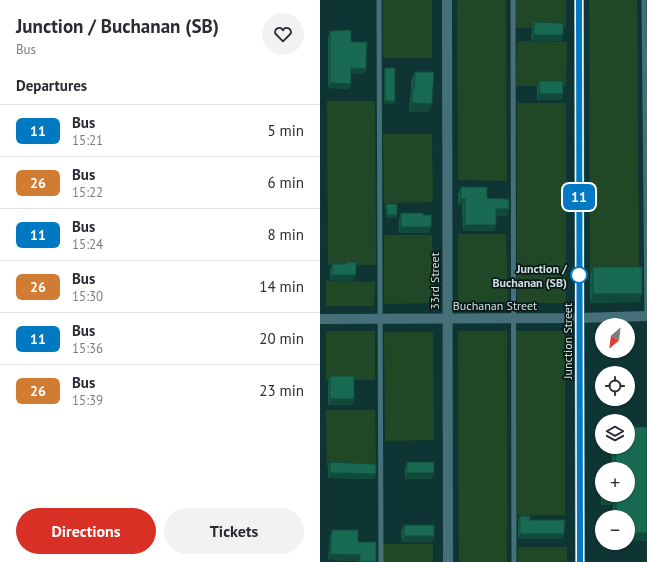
<!DOCTYPE html>
<html lang="en">
<head>
<meta charset="utf-8">
<style>
	body { margin:0; font-family:"PT Sans",sans-serif; background:#f2f2f3; color:#2b2b33; height:100vh; display:flex; flex-direction:column; font-size:15px; white-space:nowrap }
	* { box-sizing:border-box; margin:0 }
	p { font-size:13px; color:#7c7c81 }
	.icon { flex:none; width:22px; height:22px; fill:none; stroke:currentColor; stroke-width:2; stroke-linecap:round; stroke-linejoin:round }
	.map { position:relative; flex:1; overflow:hidden }
	.side { display:flex; flex-direction:column; background:#fff; width:320px }
	.side>* { flex:none }
	.badge { padding:0 8px; border-radius:6px; font-size:14px; line-height:26px }
	.needle { width:26px; rotate:208deg }
	.controls { position:absolute; left:275px; top:318px; display:grid; gap:8px }
	.controls a { display:grid; place-items:center; width:40px; height:40px; border-radius:50%; background:#fff; box-shadow:0 1px 3px #0004; font-size:20px }
	.map>.badge { position:absolute; translate:-50% -50%; box-shadow:0 0 0 2px #fff }
	h2 { padding:0 16px; font-size:15px; line-height:36px }
	.round { display:grid; place-items:center; flex:none; width:42px; height:42px; border-radius:21px; background:#f2f2f3 }
	.summary { display:flex; align-items:center; justify-content:space-between; height:68px; padding:0 16px }
	h1 { font-size:19px; font-weight:800; line-height:30px }
	.cta { display:flex; gap:8px; margin-top:auto; padding:8px 16px }
	.cta a { flex:1; height:46px; border-radius:24px; background:#d93025; color:#fff; font-size:16px; font-weight:800; line-height:46px; text-align:center }
	.cta a+a { background:#f2f2f3; color:#2b2b33 }
	ul { padding:0; list-style:none }
	li { display:flex; align-items:center; gap:12px; height:52px; padding:0 16px; border-top:1px solid #e1e1e2 }
	li div { flex:1 }
	li b { display:block; font-size:15px }
	li em { font-style:normal }
	li .badge { min-width:44px; font-weight:700; text-align:center }
	main { display:flex; flex:1; min-height:0 }
	.map>svg:first-child { display:block }
</style>
</head>
<body>
<main>
<section class="side">
<div class="summary"><div><h1>Junction / Buchanan (SB)</h1><p>Bus</p></div><a class="round"><svg class="icon" aria-label="heart" viewBox="0 0 24 24"><path d="M12 20l-8-8c-3-5 5-10 8-4 3-6 11-1 8 4z"/></svg></a></div>
<h2>Departures</h2>
<ul>
<li><span class="badge" style="background:#0079c2;color:#fff">11</span><div><b>Bus</b><p>15:21</p></div><em>5 min</em></li>
<li><span class="badge" style="background:#d07c32;color:#fff">26</span><div><b>Bus</b><p>15:22</p></div><em>6 min</em></li>
<li><span class="badge" style="background:#0079c2;color:#fff">11</span><div><b>Bus</b><p>15:24</p></div><em>8 min</em></li>
<li><span class="badge" style="background:#d07c32;color:#fff">26</span><div><b>Bus</b><p>15:30</p></div><em>14 min</em></li>
<li><span class="badge" style="background:#0079c2;color:#fff">11</span><div><b>Bus</b><p>15:36</p></div><em>20 min</em></li>
<li><span class="badge" style="background:#d07c32;color:#fff">26</span><div><b>Bus</b><p>15:39</p></div><em>23 min</em></li>
</ul>
<div class="cta"><a>Directions</a><a>Tickets</a></div>
</section>
<div class="map">
<svg width="327" height="562" viewBox="0 0 327 562">
	<rect width="100%" height="100%" fill="#0e3533"/>
	<g fill="#214826">
		<rect x="63" y="0" width="49" height="58"/>
		<polygon points="137,0 186,0 187,181 138,180"/>
		<rect x="195" y="0" width="51" height="28"/>
		<polygon points="269,0 317,0 319,274 270,273"/>
		<polygon points="197,41 247,42 246,86 196,86"/>
		<polygon points="7,101 55,101 56,265 8,265"/>
		<rect x="197" y="103" width="49" height="200"/>
		<polygon points="63,134 112,134 113,202 64,203"/>
		<polygon points="138,234 186,234 188,302 138,303"/>
		<polygon points="64,235 112,235 114,303 64,304"/>
		<polygon points="6,281 55,282 54,306 6,306"/>
		<rect x="6" y="331" width="49" height="49"/>
		<polygon points="138,331 187,331 187,562 139,562"/>
		<polygon points="196,331 245,331 245,515 197,515"/>
		<polygon points="64,332 113,332 114,440 65,441"/>
		<polygon points="6,410 55,410 56,466 7,467"/>
		<rect x="63" y="544" width="50" height="18"/>
		<rect x="198" y="547" width="49" height="15"/>
	</g>
	<g fill="none" stroke-linecap="round" stroke-linejoin="round">
		<g stroke="#467079" stroke-width="5">
			<polyline points="59,0 61,562"/>
			<polyline points="193,0 194,562"/>
			<polyline points="324,0 327,316"/>
		</g>
		<g stroke="#467079" stroke-width="10">
			<polyline points="127,0 128,562"/>
			<polyline points="259,0 260,562"/>
			<polyline points="0,319 260,318 327,316"/>
		</g>
	</g>
	<g fill="#155b47">
		<polygon points="214,22 241,41 211,41 212,28"/>
		<polygon points="10,31 31,42 46,69 44,74 31,74 29,89 8,88 8,37"/>
		<polygon points="65,68 74,104 64,104 64,71"/>
		<polygon points="95,72 112,104 109,112 89,112 90,97 91,93 91,80"/>
		<polygon points="219,81 243,94 241,100 217,100 217,87"/>
		<polygon points="141,187 167,198 187,216 176,215 176,225 174,231 143,231 142,205 138,205 138,194"/>
		<polygon points="66,204 76,218 66,218 65,207"/>
		<polygon points="81,213 103,215 111,227 109,233 79,233 79,219"/>
		<polygon points="26,262 33,281 10,280 10,270 12,264 25,264"/>
		<polygon points="273,267 319,302 270,303 270,275"/>
		<polygon points="10,376 34,399 32,405 8,405 8,381"/>
		<polygon points="327,427 327,541 308,541 308,517 293,517 293,505 281,505 281,480 282,478 282,495 308,495 308,469 292,469 291,447 308,447"/>
		<polygon points="10,462 54,479 8,478 8,467"/>
		<polygon points="87,462 112,479 85,479 85,468"/>
		<polygon points="200,516 210,520 243,539 198,539 198,520"/>
		<polygon points="84,525 114,536 112,542 82,542 81,531"/>
		<polygon points="12,530 38,542 56,562 38,562 38,561 8,560 10,536"/>
	</g>
	<g fill="#114a3a">
		<polygon points="214,35 243,35 241,41 211,41"/>
		<polygon points="31,68 46,69 44,74 29,74"/>
		<polygon points="10,83 31,84 29,89 8,88"/>
		<polygon points="220,94 243,94 241,100 217,100"/>
		<polygon points="65,101 75,101 74,104 64,104"/>
		<polygon points="92,103 112,104 109,112 89,112"/>
		<polygon points="141,199 145,199 142,205 138,205"/>
		<polygon points="176,209 189,209 187,216 174,215"/>
		<polygon points="67,215 77,215 76,218 66,218"/>
		<polygon points="145,225 176,225 174,231 143,231"/>
		<polygon points="81,227 111,227 109,233 79,233"/>
		<polygon points="12,275 36,275 33,281 10,280"/>
		<polygon points="273,294 322,294 319,302 270,303"/>
		<polygon points="10,399 34,399 32,405 8,405"/>
		<polygon points="10,473 56,474 54,479 8,478"/>
		<polygon points="87,473 114,473 112,479 85,479"/>
		<polygon points="284,497 296,497 293,505 281,505"/>
		<rect x="308" y="533" width="19" height="8"/>
		<polygon points="200,534 244,534 243,539 198,539"/>
		<polygon points="84,536 114,536 112,542 82,542"/>
		<polygon points="10,554 40,555 38,561 8,560"/>
	</g>
	<g fill="#186a53" stroke="#114a3a">
		<polygon points="214,22 243,23 243,35 214,35"/>
		<polygon points="31,30 31,42 47,42 46,69 31,68 31,84 10,83 10,31"/>
		<rect x="65" y="68" width="10" height="33"/>
		<polygon points="95,72 114,72 112,104 92,103 93,89 94,89"/>
		<polygon points="219,81 243,81 243,94 220,94"/>
		<polygon points="141,187 167,187 167,198 189,199 189,209 176,209 176,225 145,225 145,199 141,199"/>
		<polygon points="66,204 77,204 77,215 67,215"/>
		<polygon points="81,213 103,213 103,215 112,215 111,227 81,227"/>
		<polygon points="26,262 36,262 36,275 12,275 12,264 26,264"/>
		<rect x="273" y="267" width="49" height="27"/>
		<rect x="10" y="376" width="24" height="23"/>
		<polygon points="308,427 327,427 327,533 308,533 308,517 296,517 296,497 284,497 284,495 308,495 308,469 295,469 295,447 308,447"/>
		<polygon points="10,462 56,464 56,474 10,473"/>
		<rect x="87" y="462" width="27" height="11"/>
		<polygon points="200,516 210,516 210,520 245,520 244,534 200,534"/>
		<rect x="84" y="525" width="30" height="11"/>
		<polygon points="12,530 38,530 38,542 56,542 56,562 40,562 40,555 10,554"/>
	</g>
	<g fill="none" stroke-linecap="round" stroke-linejoin="round">
		<g stroke="#fff" stroke-width="9">
			<polyline id="line" points="259,0 260,562"/>
		</g>
		<use href="#line" stroke="#0079c2" stroke-width="6"/>
	</g>
	<circle fill="#fff" stroke="#0079c2" stroke-width="2" cx="259" cy="275" r="8"/>
	<g text-anchor="middle" dominant-baseline="central" stroke-width="3.5" stroke-linejoin="round" paint-order="stroke">
		<g font-size="12" font-weight="bold" fill="#cee2e1" stroke="#0a1918" text-anchor="end">
			<text x="247" y="268">Junction /<tspan x="247" dy="14">Buchanan (SB)</tspan></text>
		</g>
		<g font-size="12" fill="#cee2e1" stroke="#0a1918">
			<text transform="translate(114 281) rotate(-90)">33rd Street</text>
			<text x="175" y="305">Buchanan Street</text>
			<text transform="translate(247 341) rotate(-90)">Junction Street</text>
		</g>
	</g>
</svg>
<div class="controls">
<a><svg class="needle" viewBox="-14 -14 28 28"><path d="M0-13l5 13h-10z" fill="#e53935"/><path d="M0 13l5-13h-10z" fill="#7c7c81"/></svg></a>
<a><svg class="icon" aria-label="locate" viewBox="0 0 24 24"><circle cx="12" cy="12" r="6"/><path d="M12 2v4M12 18v4M2 12h4M18 12h4"/></svg></a>
<a><svg class="icon" aria-label="layers" viewBox="0 0 24 24"><path d="M12 4l9 5-9 5-9-5zM3 14l9 5 9-5"/></svg></a>
<a>+</a>
<a>−</a>
</div>
<b class="badge" style="left:259px;top:197px;background:#0079c2;color:#fff">11</b>
</div>
</main>
</body>
</html>
